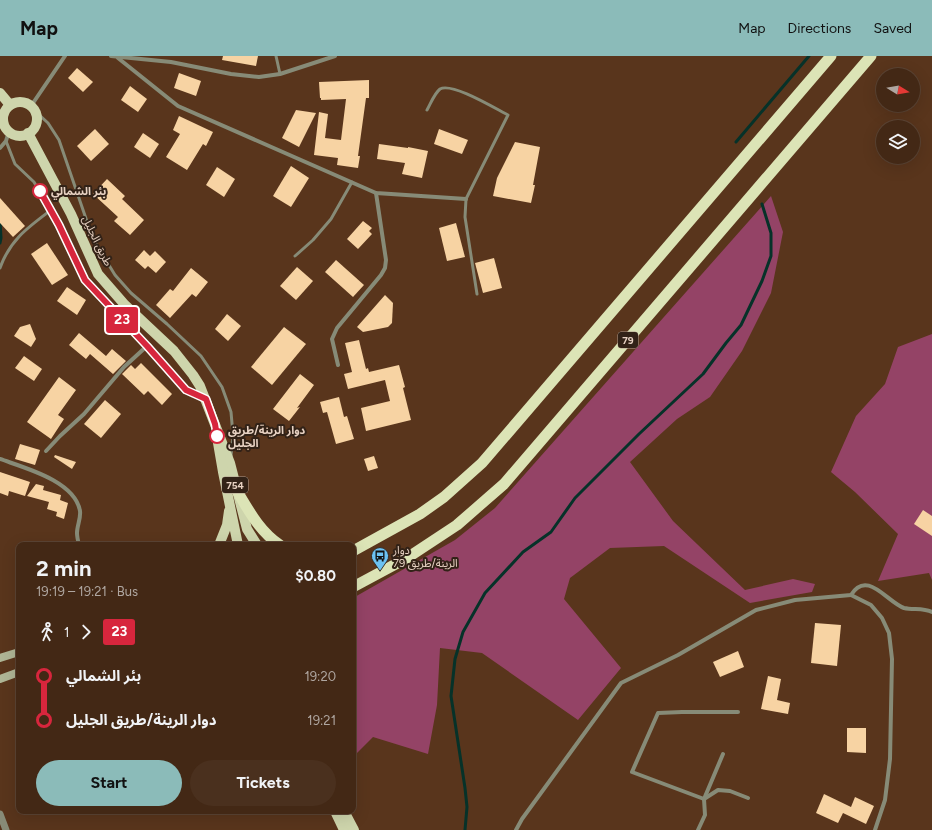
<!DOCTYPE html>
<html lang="en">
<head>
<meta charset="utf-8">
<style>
	body { margin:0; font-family:Figtree,"Noto Sans Arabic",sans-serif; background:#4a301e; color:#f1f3f6; height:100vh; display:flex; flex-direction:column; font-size:15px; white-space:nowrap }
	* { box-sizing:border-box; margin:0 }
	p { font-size:13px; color:#afa6a0 }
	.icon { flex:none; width:22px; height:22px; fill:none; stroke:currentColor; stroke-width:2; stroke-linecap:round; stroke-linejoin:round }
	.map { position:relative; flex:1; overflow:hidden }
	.panel { position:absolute; left:16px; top:486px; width:340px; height:272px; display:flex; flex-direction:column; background:#432815; border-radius:8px; box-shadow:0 4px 16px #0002,0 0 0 1px #5b4434 }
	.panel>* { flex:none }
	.badge { padding:0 8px; border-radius:3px; font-size:14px; line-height:26px }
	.needle { width:26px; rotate:101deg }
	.fabs { position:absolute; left:876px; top:12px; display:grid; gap:8px }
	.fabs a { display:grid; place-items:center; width:44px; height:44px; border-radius:50%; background:#432815; box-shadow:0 4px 16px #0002,0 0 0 1px #5b4434; font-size:20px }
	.map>.badge { position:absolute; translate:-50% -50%; box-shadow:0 0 0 2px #fff }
	.legs { display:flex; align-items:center; gap:6px; height:44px; padding:0 20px; font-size:13px }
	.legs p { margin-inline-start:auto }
	.overview { display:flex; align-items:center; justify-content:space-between; height:68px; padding:0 20px }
	h1 { font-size:22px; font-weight:700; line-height:30px }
	.button { display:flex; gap:8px; margin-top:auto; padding:8px 20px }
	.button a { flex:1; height:46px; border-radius:24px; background:#8bbbb9; color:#111; font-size:16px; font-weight:700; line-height:46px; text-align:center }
	.button a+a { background:#4a301e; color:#f1f3f6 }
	ul { padding:0 20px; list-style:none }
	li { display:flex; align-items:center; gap:14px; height:44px; font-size:15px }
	li i { display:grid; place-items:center; width:6px; height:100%; margin:0 5px; background:currentColor }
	li i::after { content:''; width:10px; height:10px; margin:-5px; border:3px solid; border-radius:50%; background:#432815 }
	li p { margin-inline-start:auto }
	li:first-child i { background:linear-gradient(#0000 50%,currentColor 0) }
	li:last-child i { background:linear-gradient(currentColor 50%,#0000 0) }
	header { display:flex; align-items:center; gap:24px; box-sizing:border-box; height:56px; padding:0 20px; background:#8bbbb9; color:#111 }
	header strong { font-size:19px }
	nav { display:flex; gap:22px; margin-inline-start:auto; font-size:14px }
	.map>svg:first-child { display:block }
</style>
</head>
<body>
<header>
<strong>Map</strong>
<nav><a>Map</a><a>Directions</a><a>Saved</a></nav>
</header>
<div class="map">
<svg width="932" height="774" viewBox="0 0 932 774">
	<rect width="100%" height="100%" fill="#59351c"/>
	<g fill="#944366">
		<polygon points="771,140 783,176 771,237 742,295 710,341 677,363 630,406 673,465 745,534 793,523 815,528 812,536 750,547 664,490 610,492 570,522 564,543 621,612 578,664 482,597 440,592 437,649 428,698 373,681 353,701 353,542 455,484 495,452"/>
		<polygon points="932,278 932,524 929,517 878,525 898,478 855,436 831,416 856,360 885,328 898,291"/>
	</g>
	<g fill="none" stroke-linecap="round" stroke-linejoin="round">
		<g stroke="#063229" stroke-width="3">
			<polyline points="736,86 809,0"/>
			<polyline points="0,165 1,182 0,187"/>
			<polyline points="465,774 467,751 465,732 451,640 455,603 463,576 485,537 523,496 551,476 575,442 639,378 703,318 726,287 741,269 762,225 771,200 771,177 762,148"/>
		</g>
	</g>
	<g fill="#f7d3a3">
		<polygon points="223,0 258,0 256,10 222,4"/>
		<polygon points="77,12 93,26 83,36 68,22"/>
		<polygon points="179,17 201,25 196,40 174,32"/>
		<polygon points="369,24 369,42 366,42 358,100 360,100 358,112 337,109 338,102 314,99 319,56 328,58 325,82 341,84 346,43 321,44 321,42 320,42 319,26"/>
		<polygon points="130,30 147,43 138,56 121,44"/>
		<polygon points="296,54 316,57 299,91 282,82"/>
		<polygon points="179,60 213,76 206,90 203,88 187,114 166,101 180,78 173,74"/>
		<polygon points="95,73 109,88 91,105 77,90"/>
		<polygon points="439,73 468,84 462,98 434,88"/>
		<polygon points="143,77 159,88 150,102 134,91"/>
		<polygon points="515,86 540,91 533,129 535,129 531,147 493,140 497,122"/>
		<polygon points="379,88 408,92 408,91 428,95 422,122 402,118 405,107 377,103"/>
		<polygon points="291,110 309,122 291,151 273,140"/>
		<polygon points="217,111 235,123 224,141 206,129"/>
		<polygon points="107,123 125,140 122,143 144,164 130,179 114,165 118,161 93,138"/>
		<polygon points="0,142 25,170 13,181 0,167"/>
		<polygon points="363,165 372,172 369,175 372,178 358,193 347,183"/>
		<polygon points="456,167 465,201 447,205 439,172"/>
		<polygon points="47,187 68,219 52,229 31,198"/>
		<polygon points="144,194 150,200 155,195 166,206 156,217 148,210 145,213 135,204"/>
		<polygon points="494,202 502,232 483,237 475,207"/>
		<polygon points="336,204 364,229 353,241 325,216"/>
		<polygon points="297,211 313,225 296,244 280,230"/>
		<polygon points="191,212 208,226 196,241 192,238 170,262 156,249 170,233 173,235"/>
		<polygon points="67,231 86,244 77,259 57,245"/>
		<polygon points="385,239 393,247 392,267 388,271 363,276 357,271"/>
		<polygon points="227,258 241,270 228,285 215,273"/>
		<polygon points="30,268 36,283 31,291 14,280 20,271"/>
		<polygon points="284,271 306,288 272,329 251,311"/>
		<polygon points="79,277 106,300 112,293 126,305 113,318 90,298 86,303 69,289"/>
		<polygon points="359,284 366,313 368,312 369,316 399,309 405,331 403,332 411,364 366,375 361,352 390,345 385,324 348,333 344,318 352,316 345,287"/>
		<polygon points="24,300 42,313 34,325 15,312"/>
		<polygon points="141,307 172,338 162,349 148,335 144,339 122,318 131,309 135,313"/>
		<polygon points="300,318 314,329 297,352 300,351 289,365 273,353"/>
		<polygon points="59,321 76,334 58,359 64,363 51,383 27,366"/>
		<polygon points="339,341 344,361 347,360 354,383 336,388 327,356 323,357 320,346"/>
		<polygon points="105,344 121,358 101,382 84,368"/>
		<polygon points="20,388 40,394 35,409 15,403"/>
		<polygon points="55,399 76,406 72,413 54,401"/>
		<polygon points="374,400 378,412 368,415 364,403"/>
		<polygon points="0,416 30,426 25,440 9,435 8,440 0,437"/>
		<polygon points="36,428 44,430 43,434 61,439 60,444 68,447 64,463 56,460 57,456 47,453 49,446 27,440"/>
		<polygon points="923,454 932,460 932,480 914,468"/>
		<polygon points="815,567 841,569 837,610 811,607"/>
		<polygon points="738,595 744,611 720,621 713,606"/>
		<polygon points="768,620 781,623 777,644 790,647 788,658 761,653"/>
		<polygon points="847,672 866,672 866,697 847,696"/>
		<polygon points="824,738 851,751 855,741 874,750 866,768 843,757 838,767 816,757"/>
	</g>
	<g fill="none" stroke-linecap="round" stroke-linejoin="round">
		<g stroke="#878b77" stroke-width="3">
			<polyline points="276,0 280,18"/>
			<path d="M427,54c4,-7 7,-16 13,-21 12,-7 56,20 68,26l-42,84 -1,18 12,77"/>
			<polyline points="35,55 48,67 59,84 93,183 115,219 131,237 167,268 201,300 222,331 231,356 233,379 231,400"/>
			<polyline points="0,56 3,60"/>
			<polyline points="6,85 15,108 34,126 59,169 85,225 147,290 186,334 202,341"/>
			<polyline points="295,200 313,184 331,163 352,126"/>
			<path d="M0,212c10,-28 27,-40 51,-58"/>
		</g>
		<g stroke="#878b77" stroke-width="4">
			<polyline points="111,0 171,6 231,18 259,21 280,18 335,0"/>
			<polyline points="118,2 178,50 376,137 466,143"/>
			<polyline points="31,50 65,0"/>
			<polyline points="0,92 6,85 9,75"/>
			<polyline points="338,309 332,283 337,272 381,219 385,212 386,204 376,137"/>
			<polyline points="46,395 60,380 84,358 124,311 147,290"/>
			<path d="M0,403c25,9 75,22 80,52 1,7 -3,15 -3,22 0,4 1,8 2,12"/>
			<polyline points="851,539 871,549 882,562 889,577 892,603 890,703 885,744 875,774"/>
			<polyline points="738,656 682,656 658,657 632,716 704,743 718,734 730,735 748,742"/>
			<path d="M516,774l6,-11 99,-136 57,-28 78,-45 39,-10 56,-5c16,-26 36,7 53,13 9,2 20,0 28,4"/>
			<polyline points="698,774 705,759 704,743 723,698"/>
		</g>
		<polyline stroke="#878b77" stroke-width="7" points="0,758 6,774"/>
		<g stroke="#afb595" stroke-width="8">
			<polyline points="0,602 19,596"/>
			<polyline points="0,623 19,616"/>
		</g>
		<g stroke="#ced5ac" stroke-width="10">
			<polyline points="0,37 10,49"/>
			<circle cx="20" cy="63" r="17"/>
			<polyline points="28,77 71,158 98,218 125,249 174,295 193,319 200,330 230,407 247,473 257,489"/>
			<polyline points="218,387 223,416 238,489"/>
			<polyline points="219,489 227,469 229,455"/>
			<polyline points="335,755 344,774"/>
			<polyline points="344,755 354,774"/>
		</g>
		<g stroke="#dce4b6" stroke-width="11">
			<path d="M237,435c12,20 23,41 43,54"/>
			<polyline points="353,495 420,458 444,441 482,407 831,0"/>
			<polyline points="353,531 407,502 457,469 504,428 871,0"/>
		</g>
	</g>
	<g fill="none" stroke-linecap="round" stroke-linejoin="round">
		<g stroke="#fff" stroke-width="9">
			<polyline id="line-1" points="40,135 59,169 85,224 147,290 186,334 206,343 215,368 217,380"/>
		</g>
		<use href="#line-1" stroke="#d7263d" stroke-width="6"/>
	</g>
	<defs>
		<g id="bus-pin" transform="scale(0.9)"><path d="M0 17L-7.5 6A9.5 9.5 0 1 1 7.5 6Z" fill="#6cc2f3" stroke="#322217"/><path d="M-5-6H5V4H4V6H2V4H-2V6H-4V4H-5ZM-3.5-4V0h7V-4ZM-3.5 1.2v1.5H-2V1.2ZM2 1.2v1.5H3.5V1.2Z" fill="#111"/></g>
	</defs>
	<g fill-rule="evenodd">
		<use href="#bus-pin" x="380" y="500"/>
	</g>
	<g fill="#fff" stroke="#d7263d" stroke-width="2">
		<circle cx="40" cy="135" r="7"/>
		<circle cx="217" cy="380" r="7"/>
	</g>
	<g text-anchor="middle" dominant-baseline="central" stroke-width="4" stroke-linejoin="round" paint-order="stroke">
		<g fill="#322217" stroke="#b19d8f" stroke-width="1">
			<rect x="618" y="276" width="20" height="16" rx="3"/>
			<rect x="222" y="421" width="26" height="16" rx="3"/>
		</g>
		<g font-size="10" font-weight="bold" fill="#e8d2c3">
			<text x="628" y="284">79</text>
			<text x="235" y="429">754</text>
		</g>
		<g font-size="11" font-weight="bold" fill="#e8d2c3" stroke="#322217" text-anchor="start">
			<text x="51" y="135">بئر الشمالي</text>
			<text x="228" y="374">دوار الرينة/طريق<tspan x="228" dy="13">الجليل</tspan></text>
		</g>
		<g font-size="11" fill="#e8d2c3" stroke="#322217">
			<text transform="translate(97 185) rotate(64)">طريق الجليل</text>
		</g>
		<g font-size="11" fill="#e8d2c3" stroke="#322217" text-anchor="start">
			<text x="393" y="494">دوار<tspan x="393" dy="13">الرينة/طريق 79</tspan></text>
		</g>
	</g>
</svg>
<div class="fabs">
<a><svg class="needle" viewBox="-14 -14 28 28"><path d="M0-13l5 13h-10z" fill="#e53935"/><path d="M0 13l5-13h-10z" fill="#afa6a0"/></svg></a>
<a><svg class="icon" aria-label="layers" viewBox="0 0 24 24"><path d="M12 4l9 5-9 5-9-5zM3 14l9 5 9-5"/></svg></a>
</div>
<b class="badge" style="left:122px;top:264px;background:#d7263d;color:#fff">23</b>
<section class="panel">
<div class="overview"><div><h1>2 min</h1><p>19:19 – 19:21 · Bus</p></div><b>$0.80</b></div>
<div class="legs"><svg class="icon" aria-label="walk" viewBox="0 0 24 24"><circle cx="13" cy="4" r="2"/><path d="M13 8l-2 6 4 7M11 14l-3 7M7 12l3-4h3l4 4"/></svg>1<svg class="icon" aria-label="forward" viewBox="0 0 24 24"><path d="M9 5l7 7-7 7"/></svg><b class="badge" style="background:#d7263d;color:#fff">23</b></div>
<ul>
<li><i style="color:#d7263d"></i><b>بئر الشمالي</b><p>19:20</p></li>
<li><i style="color:#d7263d"></i><b>دوار الرينة/طريق الجليل</b><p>19:21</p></li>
</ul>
<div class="button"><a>Start</a><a>Tickets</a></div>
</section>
</div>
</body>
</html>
